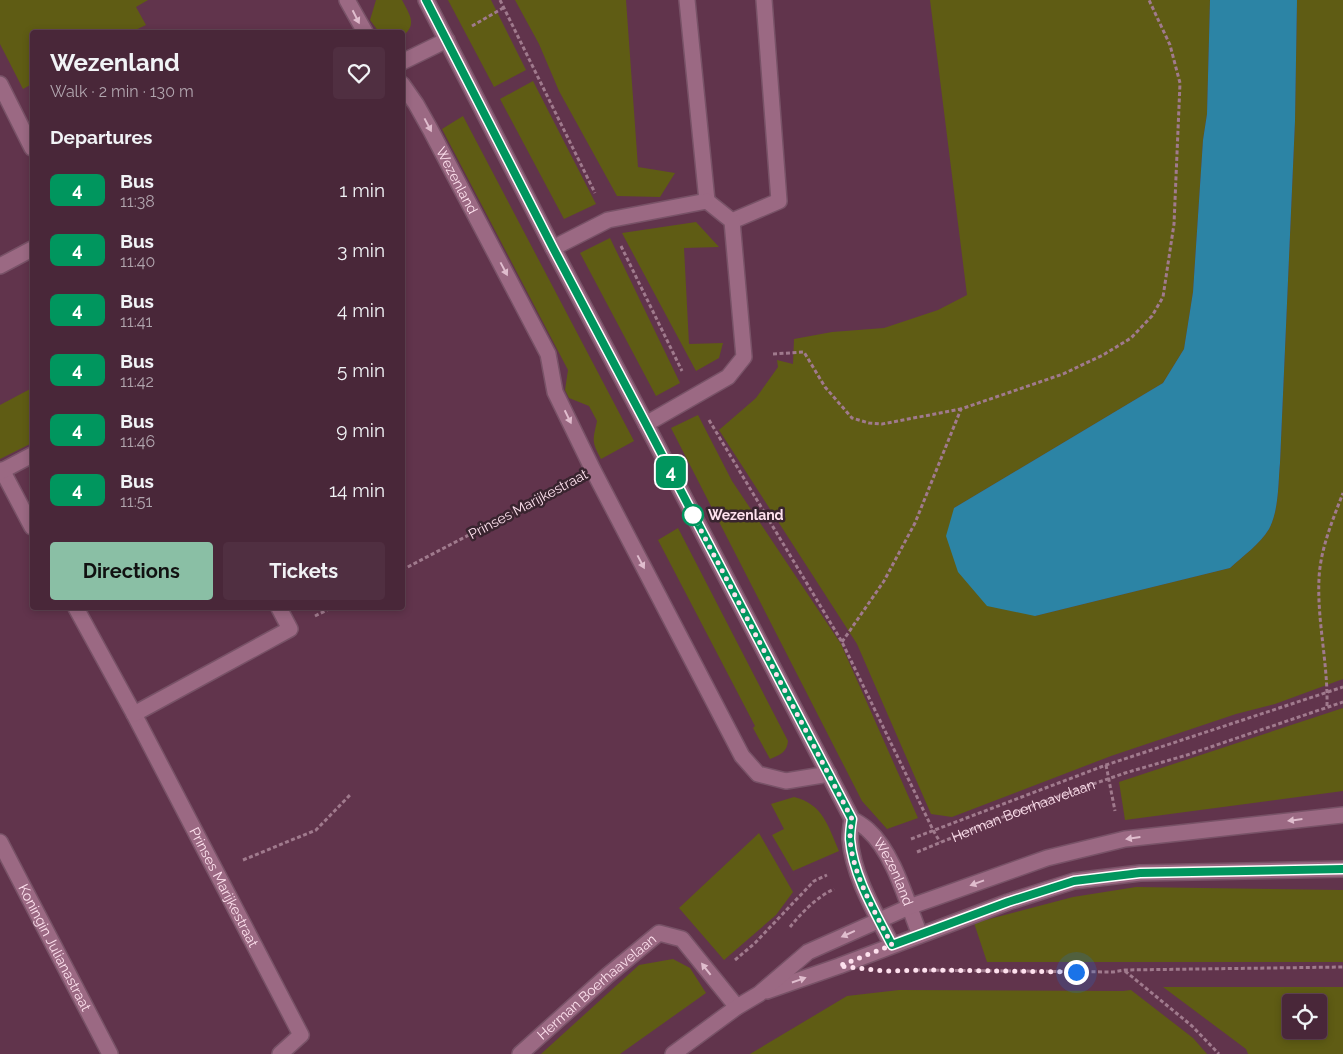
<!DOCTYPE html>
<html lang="en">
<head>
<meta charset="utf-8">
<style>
	body { margin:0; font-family:Raleway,sans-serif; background:#502f41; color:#f1f3f6; height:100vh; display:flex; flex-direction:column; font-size:19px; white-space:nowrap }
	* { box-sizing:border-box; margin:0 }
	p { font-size:16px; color:#b1a5ae }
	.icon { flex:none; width:28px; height:28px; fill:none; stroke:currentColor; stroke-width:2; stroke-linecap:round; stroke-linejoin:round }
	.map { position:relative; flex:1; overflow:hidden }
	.details { position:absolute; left:30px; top:30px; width:375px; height:580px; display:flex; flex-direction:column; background:#492739; border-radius:5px; box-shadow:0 2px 8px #0003,0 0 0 1px #614453 }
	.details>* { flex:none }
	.badge { padding:0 10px; border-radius:8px; font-size:18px; line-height:32px }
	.buttons { position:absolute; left:1282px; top:994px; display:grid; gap:10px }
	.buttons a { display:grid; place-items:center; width:45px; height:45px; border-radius:5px; background:#492739; box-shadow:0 2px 8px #0003,0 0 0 1px #614453; font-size:25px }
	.you { position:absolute; width:25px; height:25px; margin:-12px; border:4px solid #fff; border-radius:50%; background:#1a73e8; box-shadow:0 0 0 8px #1a73e833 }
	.map>.badge { position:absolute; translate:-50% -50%; box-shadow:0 0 0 2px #fff }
	h2 { padding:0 20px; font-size:19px; line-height:45px }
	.round { display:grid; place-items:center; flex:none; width:52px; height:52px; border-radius:5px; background:#502f41 }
	.headline { display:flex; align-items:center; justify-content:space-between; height:85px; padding:0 20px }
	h1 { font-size:24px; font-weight:700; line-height:38px }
	.cta { display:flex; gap:10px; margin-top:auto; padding:10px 20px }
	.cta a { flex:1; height:58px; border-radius:5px; background:#8abfa5; color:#111; font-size:20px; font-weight:700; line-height:58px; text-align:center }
	.cta a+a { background:#502f41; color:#f1f3f6 }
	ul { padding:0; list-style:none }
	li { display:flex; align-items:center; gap:15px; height:60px; padding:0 20px }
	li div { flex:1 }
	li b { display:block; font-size:19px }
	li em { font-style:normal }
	li .badge { min-width:55px; font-weight:700; text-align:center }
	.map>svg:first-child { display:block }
</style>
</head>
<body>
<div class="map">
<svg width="1343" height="1054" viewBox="0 0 1343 1054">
	<rect width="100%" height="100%" fill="#61344c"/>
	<g fill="#5f5c14" fill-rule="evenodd">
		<polygon points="0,0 148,0 136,7 146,25 131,32 32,32 32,84 23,89 0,44"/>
		<path d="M376,0h26c7,14 16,24 1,36l-1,-4h-23l-9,-12z"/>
		<polygon points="448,0 491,0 526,70 494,87"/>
		<polygon points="515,0 626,0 638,167 675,173 660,197 617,196 559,91 539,44"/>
		<path d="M930,0h280l-3,114 -4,26 -10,152 -9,57 -21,34 -209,125 81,108 195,-48c13,-12 30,-24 39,-39 10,-19 9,-45 11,-66l15,-342 2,-121h46v679l-68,25 -39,10 -125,42 -159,61 -21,-3 -74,-170 -138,-214 37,-32 22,-31 -1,-7 16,4 1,-25 38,-7 52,-4 54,-18 29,-15z"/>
		<polygon points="533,81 596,204 564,219 500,99"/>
		<path d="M463,116l171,325 -33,18c-10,-18 -8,-19 -4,-38l-8,-15 -20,-8 -4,-8 3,-20 -126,-241z"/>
		<polygon points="696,222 719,247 684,248 689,344 723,343 719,358 696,371 622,233"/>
		<polygon points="610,238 680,383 656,396 580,253"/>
		<polygon points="32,388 32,443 0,459 0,405"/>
		<polygon points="698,415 732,481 841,644 918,818 887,829 862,801 671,428"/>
		<path d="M678,528l110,213c-1,11 -8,14 -18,18l-17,-31 2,-2 -97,-186z"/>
		<polygon points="1343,708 1343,791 1125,820 1119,782"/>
		<path d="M794,797c29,7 34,29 45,54l-46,20 -21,-36 12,-6 -13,-25z"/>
		<polygon points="759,833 793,892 776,915 724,960 679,908"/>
		<polygon points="1136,887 1343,890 1343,962 987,962 974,923 1073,897"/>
		<polygon points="673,959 690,968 706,993 620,1054 541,1054 639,965"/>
		<path d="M1163,987h180v67h-95l-2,-5zM1291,1002h28v28h-28z"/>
		<polygon points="899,990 1123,991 1131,990 1193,1038 1207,1054 750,1054 847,996"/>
	</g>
	<path fill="#2c84a5" d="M1210,0h87l-2,121 -15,342c-2,21 -1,47 -11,66 -9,15 -26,27 -39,39l-195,48 -48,-10 -29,-34 -12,-36 8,-28 209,-125 21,-34 9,-57 10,-152 4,-26z"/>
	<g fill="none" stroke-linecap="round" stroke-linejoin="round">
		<g stroke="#785267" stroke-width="18">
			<g id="minor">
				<polyline points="347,0 365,32"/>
				<path id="s2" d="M426,0l127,248 93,176 206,395c5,3 12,7 16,11 26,23 39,73 52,105"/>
				<polyline points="687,0 707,201"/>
				<polyline points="402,62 447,40"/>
				<polyline points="0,84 32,148"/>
				<path id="s3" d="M402,84l14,20 14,25 118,225 7,38 38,78 149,286 16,18 28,7 43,-7"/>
				<polyline points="732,221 779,201 764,0"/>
				<polyline points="553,248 608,220 707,201 732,221 744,357 728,377 646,424"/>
				<polyline points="0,266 32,249"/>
				<polyline points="2,470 32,527"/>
				<polyline points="0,472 32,455"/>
				<path id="s4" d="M76,608l58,106 167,321 -21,19"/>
				<polyline points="134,714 290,629 279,608"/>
				<path d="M852,819c-1,6 -2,13 -2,20 3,37 25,73 42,106"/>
				<path id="s5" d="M0,842l110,212"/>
				<polyline points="767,991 839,966 1008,902 1074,881 1140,873 1343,869"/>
				<path id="s6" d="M520,1054l88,-79 51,-42 23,6 55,68"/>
				<polyline points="673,1054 737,1007 759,994 808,952 909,907 1047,858 1125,839 1343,815"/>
			</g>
		</g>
		<g stroke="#a07a8d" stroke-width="3" stroke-dasharray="4 2.5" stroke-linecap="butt">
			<polyline points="500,0 595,193"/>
			<polyline points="472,26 503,8"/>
			<polyline points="621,246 682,371"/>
			<polyline points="773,354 804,352 825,387 852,418 869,423 882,424 961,409"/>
			<polyline points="709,420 842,642 933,830 940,842"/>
			<polyline points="402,570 568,483"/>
			<polyline points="315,616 331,608"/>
			<polyline points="842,642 884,581 915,523 961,409 1063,374 1103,355 1131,338 1152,316 1163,297 1174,224 1180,83 1170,45 1149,0"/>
			<path d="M1327,706c1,-43 -10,-85 -8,-127 1,-29 14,-60 24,-86"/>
			<polyline points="1106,765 1115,811"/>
			<polyline points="911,839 1106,765 1343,687"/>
			<path id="s1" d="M917,852l91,-37 68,-25 49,-17 62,-18 156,-53"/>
			<polyline points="243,860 316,830 350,795"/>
			<path d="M790,927c12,-15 27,-30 44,-38"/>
			<polyline points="735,960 755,943 814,881 827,875"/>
			<polyline points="916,970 1113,972 1125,970 1343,967"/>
			<polyline points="1125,971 1192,1026 1219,1054"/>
		</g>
		<use href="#minor" stroke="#9b6983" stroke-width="15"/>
	</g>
	<defs><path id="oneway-solid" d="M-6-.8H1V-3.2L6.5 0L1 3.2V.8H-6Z" transform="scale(1.25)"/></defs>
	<g fill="#e0bdce">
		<use href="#oneway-solid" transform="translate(356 17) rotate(63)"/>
		<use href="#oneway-solid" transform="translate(428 125) rotate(62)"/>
		<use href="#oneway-solid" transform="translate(504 269) rotate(62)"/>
		<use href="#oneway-solid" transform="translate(568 417) rotate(64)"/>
		<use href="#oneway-solid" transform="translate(641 562) rotate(62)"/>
		<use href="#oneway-solid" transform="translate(1295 820) rotate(173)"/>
		<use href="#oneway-solid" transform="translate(1133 838) rotate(172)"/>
		<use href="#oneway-solid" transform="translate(977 883) rotate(160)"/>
		<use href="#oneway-solid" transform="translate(848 934) rotate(156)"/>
		<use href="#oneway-solid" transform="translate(706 969) rotate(-128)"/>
		<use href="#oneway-solid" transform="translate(799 980) rotate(-19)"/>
	</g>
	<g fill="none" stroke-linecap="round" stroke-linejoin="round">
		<g stroke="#fff" stroke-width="11">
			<path id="line" d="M426,0l127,248 93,176 206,395c-1,6 -2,13 -2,20 3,37 25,73 42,106l116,-43 66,-21 66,-8 203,-4"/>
		</g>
		<use href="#line" stroke="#00965e" stroke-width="8"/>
		<path stroke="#fee1ee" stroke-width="5" stroke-dasharray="0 9" d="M693,515l159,304c-1,6 -2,13 -2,20 3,37 25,73 42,106l-53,21 45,5 47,-1 145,2"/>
	</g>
	<circle fill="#fff" stroke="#00965e" stroke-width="2.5" cx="693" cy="515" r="10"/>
	<g text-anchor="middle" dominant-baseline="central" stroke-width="5" stroke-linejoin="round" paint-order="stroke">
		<g font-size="14" fill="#fee1ee" stroke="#39242f">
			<text stroke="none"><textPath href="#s3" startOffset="111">Wezenland</textPath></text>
			<text transform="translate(528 504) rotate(-28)">Prinses Marijkestraat</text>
			<text stroke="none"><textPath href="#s1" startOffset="114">Herman Boerhaavelaan</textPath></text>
			<text stroke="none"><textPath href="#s2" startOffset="992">Wezenland</textPath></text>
			<text stroke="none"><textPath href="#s4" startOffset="316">Prinses Marijkestraat</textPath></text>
			<text stroke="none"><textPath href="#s5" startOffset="119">Koningin Julianastraat</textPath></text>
			<text stroke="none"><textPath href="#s6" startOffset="102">Herman Boerhaavelaan</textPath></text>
		</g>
		<g font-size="14" font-weight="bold" fill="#fee1ee" stroke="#39242f" text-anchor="start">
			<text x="708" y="515">Wezenland</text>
		</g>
	</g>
</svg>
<div class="buttons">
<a><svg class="icon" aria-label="locate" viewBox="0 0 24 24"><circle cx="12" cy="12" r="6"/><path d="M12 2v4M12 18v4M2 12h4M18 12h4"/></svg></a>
</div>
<div class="you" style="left:1076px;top:972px"></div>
<b class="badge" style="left:671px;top:472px;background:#00965e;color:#fff">4</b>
<section class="details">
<div class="headline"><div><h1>Wezenland</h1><p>Walk · 2 min · 130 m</p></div><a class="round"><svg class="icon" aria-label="heart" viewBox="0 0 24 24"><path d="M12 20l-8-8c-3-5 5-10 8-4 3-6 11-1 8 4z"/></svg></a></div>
<h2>Departures</h2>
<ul>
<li><span class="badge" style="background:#00965e;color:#fff">4</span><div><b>Bus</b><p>11:38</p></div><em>1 min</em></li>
<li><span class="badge" style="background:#00965e;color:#fff">4</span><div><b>Bus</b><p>11:40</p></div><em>3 min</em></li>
<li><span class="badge" style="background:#00965e;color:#fff">4</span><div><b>Bus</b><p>11:41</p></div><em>4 min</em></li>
<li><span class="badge" style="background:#00965e;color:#fff">4</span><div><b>Bus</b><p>11:42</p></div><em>5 min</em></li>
<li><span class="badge" style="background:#00965e;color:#fff">4</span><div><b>Bus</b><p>11:46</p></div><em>9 min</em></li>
<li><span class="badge" style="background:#00965e;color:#fff">4</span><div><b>Bus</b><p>11:51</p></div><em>14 min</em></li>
</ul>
<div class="cta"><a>Directions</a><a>Tickets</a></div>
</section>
</div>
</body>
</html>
